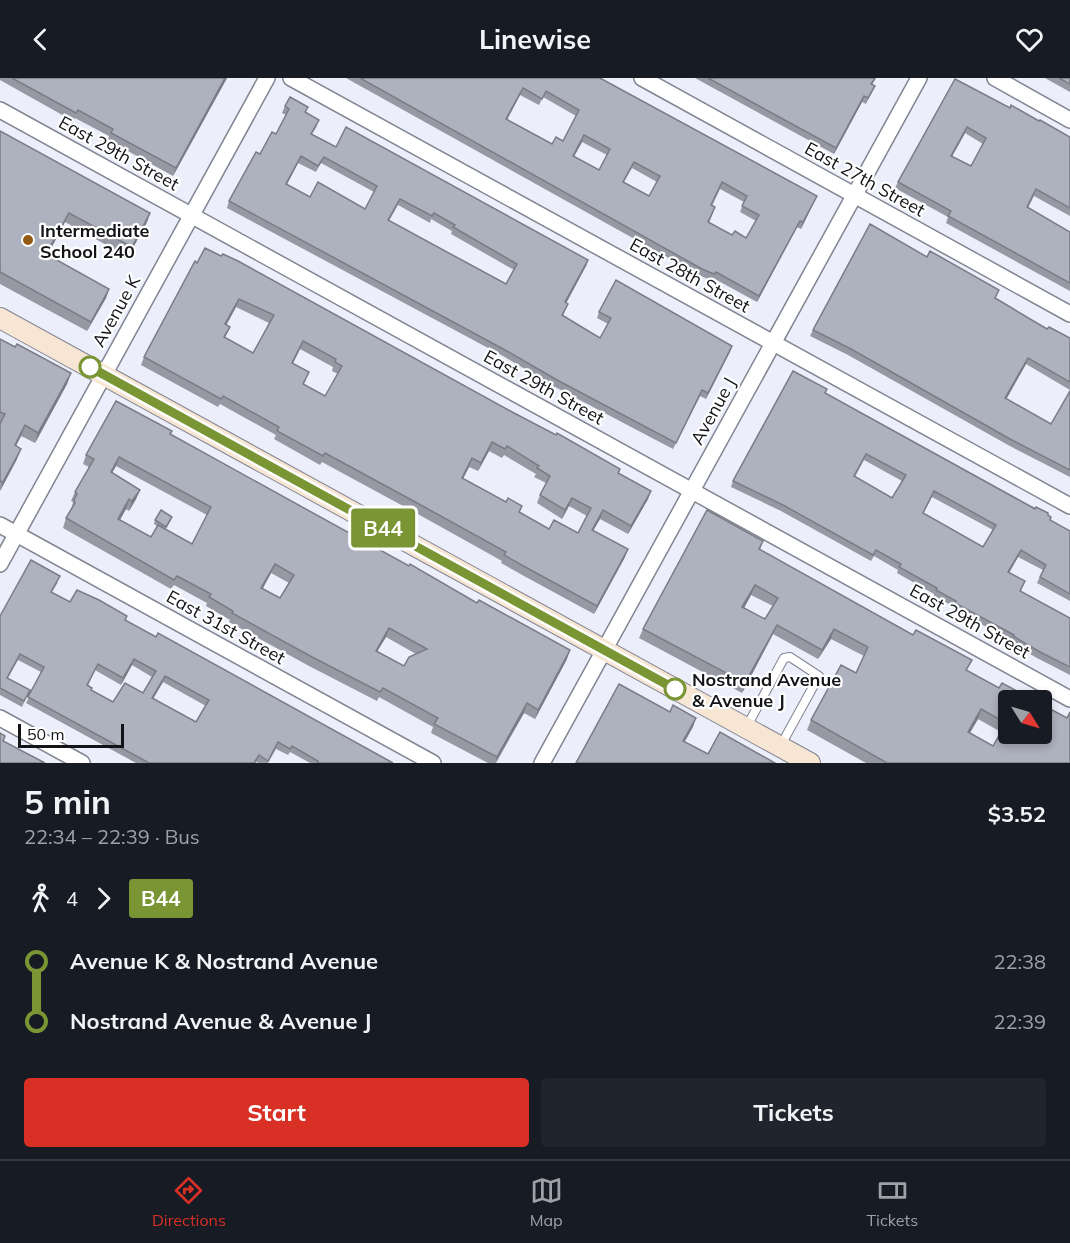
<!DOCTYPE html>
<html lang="en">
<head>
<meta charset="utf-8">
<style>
	body { margin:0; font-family:Mulish,sans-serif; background:#20242c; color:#f1f3f6; height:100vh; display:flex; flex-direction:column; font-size:22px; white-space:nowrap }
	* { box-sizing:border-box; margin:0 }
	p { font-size:20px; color:#9ea1a6 }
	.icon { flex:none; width:33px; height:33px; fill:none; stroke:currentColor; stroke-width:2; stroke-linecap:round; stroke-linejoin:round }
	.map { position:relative; height:685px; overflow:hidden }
	.sheet { display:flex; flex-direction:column; background:#171b24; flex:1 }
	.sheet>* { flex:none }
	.badge { padding:0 12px; border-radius:4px; font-size:21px; line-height:39px }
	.needle { width:39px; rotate:127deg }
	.tools { position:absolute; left:998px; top:612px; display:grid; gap:12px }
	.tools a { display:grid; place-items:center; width:54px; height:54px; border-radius:6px; background:#171b24; box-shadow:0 3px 9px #0003; font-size:30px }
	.scale { position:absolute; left:18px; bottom:15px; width:106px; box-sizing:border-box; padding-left:6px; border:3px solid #131418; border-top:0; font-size:16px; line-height:21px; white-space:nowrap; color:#131418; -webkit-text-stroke:4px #fff; paint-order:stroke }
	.map>.badge { position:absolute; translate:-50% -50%; box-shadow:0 0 0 3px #fff }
	.legs { display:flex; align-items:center; gap:9px; height:66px; padding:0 24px; font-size:20px }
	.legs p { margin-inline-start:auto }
	.summary { display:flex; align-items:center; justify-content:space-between; height:102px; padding:0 24px }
	h1 { font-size:33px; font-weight:700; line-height:45px }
	.action { display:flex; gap:12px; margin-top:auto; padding:12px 24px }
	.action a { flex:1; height:69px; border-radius:6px; background:#d93025; color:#fff; font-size:24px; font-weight:700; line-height:69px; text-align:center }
	.action a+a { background:#20242c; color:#f1f3f6 }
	ul { padding:0 24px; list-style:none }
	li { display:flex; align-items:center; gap:21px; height:60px; font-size:22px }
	li i { display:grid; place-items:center; width:9px; height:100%; margin:0 8px; background:currentColor }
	li i::after { content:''; width:15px; height:15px; margin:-8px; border:4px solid; border-radius:50%; background:#171b24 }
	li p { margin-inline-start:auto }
	li:first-child i { background:linear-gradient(#0000 50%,currentColor 0) }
	li:last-child i { background:linear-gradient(currentColor 50%,#0000 0) }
	header { display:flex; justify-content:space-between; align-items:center; height:78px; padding:0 24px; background:#171b24; font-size:27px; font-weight:700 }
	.menu { display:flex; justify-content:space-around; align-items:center; height:84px; border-top:2px solid #363941; background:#171b24; font-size:16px; color:#9ea1a6 }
	.menu a { display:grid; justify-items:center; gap:3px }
	.menu .current { color:#d93025 }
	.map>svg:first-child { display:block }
</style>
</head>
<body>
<header><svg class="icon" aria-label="back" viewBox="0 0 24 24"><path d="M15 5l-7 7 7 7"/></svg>Linewise<svg class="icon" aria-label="heart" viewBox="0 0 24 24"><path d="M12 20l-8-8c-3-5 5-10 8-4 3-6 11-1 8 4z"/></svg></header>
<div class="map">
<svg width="1070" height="685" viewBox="0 0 1070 685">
	<rect width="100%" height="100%" fill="#eceefc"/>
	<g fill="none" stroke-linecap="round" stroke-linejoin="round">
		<g stroke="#828591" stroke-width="10">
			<polyline id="lane" points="747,648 784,580 790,579 819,598 781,667"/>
		</g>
		<g stroke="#828591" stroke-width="18">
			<g id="street">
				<polyline points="291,0 1070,428"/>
				<polyline points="642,0 1070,236"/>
				<polyline points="995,0 1070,42"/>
				<polyline points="0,32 1070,621"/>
				<polyline points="0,447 433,685"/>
				<polyline points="0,486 267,0"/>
				<polyline points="0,640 82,685"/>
				<polyline points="542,685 919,0"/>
			</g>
		</g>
		<g stroke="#828591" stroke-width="22">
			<polyline id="secondary" points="0,240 810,685"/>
		</g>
		<use href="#lane" stroke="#fff" stroke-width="8"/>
		<use href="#street" stroke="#fff" stroke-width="15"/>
		<use href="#secondary" stroke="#f8e6d5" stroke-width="20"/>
	</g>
	<g fill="#9698a3" fill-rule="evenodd">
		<polygon points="0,0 227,0 173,98 108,62 109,58 75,40 73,43 0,2"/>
		<path d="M346,0h254l217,118 -16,33 -4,-2 -40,75 -44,-24 -1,3 -13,-6zM520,17l19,10 4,-8 33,19 -13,25 -11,3 -45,-24zM582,64l25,13 -8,15 -25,-14zM632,90l25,14 -8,14 -25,-14zM720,111l24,13 -4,10 16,9 -10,17 -14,-3 -23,-12 4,-10 -1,-7z"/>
		<polygon points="695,0 876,0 872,7 872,14 866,26 862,24 834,76"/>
		<polygon points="1045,0 1070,0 1070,14"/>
		<path d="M955,1l55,29 29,13 31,16v79l-36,-20 -6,12 42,24v59l-124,-68 2,-6 -53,-29 3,-6zM965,55l18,11 -12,22 -19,-10z"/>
		<path d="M285,28l21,7 11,13 -5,8 24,13 252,113 -2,6 -20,37 2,1 -5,12 37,22 8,-14 -11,-6 2,-6 133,34 -26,53 -6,-3 -27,53 -118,-62 -52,-31 -276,-148 2,-7 31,-47 16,-20 10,-19 -4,-2zM298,85l18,9 5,-9 53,29 -9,17 -55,-12 -23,-13zM398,127l32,18 1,-4 21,12 -1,3 63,36 -8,14 -117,-63z"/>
		<polygon points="0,53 150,135 147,144 128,179 65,144 47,177 109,211 106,220 87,253 0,206"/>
		<path d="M195,183l319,152 106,56 -1,4 32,18 -3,8 -20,35 -28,-15 -7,11 32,27 -31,57 -70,-38 -23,-13 1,-2 -86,-48 -94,-51 -2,3 -46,-26 2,-4 -56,-31 -2,3 -77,-42 3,-8zM236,229l33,16 -16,30 -28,-15 5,-11 -4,-2zM300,271l33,18 -1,4 6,3 -13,22 -21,-12 2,-4 -13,-17zM489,373l13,7 2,-3 32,19 -2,3 12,6 -6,12 -3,8 25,16 7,-13 18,10 -9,17 -29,-4 -29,-17 2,-6 -16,-4 -43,-23 6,-12 9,4z"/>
		<polygon points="996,220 1047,251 1070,260 1070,312 1026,286 1006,321 1051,346 1070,313 1070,399 1008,367 848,277 810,258 813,252"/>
		<polygon points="0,261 15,269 71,295 67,306 35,365 21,358 16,368 17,381 0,413"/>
		<path d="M826,315l222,122 2,5 20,11v70l-33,-18 6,-13 -25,-13 -9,16 16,8 -4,10 49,27v57l-33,-17 -26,-15 1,-2 -59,-32 1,-2 -20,-11v-2l-37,-21 1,-3 -24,-14 -3,5 -90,-50 -50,-24 2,-6zM864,382l38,21 -10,17 -37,-21zM932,419l61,33 -10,17 -60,-33z"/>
		<path d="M171,356l396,225 -32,60 -11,-6 -28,50h-8l-57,-30 2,-6 -54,-30 -2,4 -68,-35 -80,-44 1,-2 -24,-14 1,-3 -33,-18 -3,4 -108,-61 3,-10 5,-7 2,-9 -2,-1 4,-9 14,-25 -6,-3 3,-9zM116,388l91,49 -15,29 -26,-15 5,-9h-16l-1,4 3,2 -6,11 -32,-17 7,-11 3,2 7,-12 4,-9 -28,-17zM271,495l18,10 -9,15 -17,-10zM386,559l30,17 -12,12 -27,-15z"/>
		<path d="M763,463l-3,9 208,121 102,92h-204l-59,-33 4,-10 45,-47 8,-17 -33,-17 -13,20 -45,-25 -31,59 -103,-55 4,-9zM751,517l22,11 -8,13 -21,-11zM978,641l23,13 -8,14 -23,-13z"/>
		<path d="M58,504l-6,10 18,10 55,18 268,143h-83l-20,-11 -2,3 -12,-6 -8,14h-9l-3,-1v1h-120l-110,-60 15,-31 -23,-12 -10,18 19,18 -5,11 -22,-12v-79zM132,587l20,12 -9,16 -30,9 -22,-12 -3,-4 7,-16 26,15zM163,604l43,24 -10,16 -43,-24z"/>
	</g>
	<g fill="#7a7c85">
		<polygon points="225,0 227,0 173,98 176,90"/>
		<polygon points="523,10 520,17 504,47 506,41"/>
		<polygon points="864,18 862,24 834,76 836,70"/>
		<polygon points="967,49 965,55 949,84 951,78"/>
		<polygon points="584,57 582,64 571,84 573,78"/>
		<polygon points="301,78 298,85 284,112 286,106"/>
		<polygon points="817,118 814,124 801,151 803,144"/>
		<polygon points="69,135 65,144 43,186 46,176"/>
		<polygon points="150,135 147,144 128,179 132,169"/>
		<polygon points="800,143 797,149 757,224 759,218"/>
		<polygon points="588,182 586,188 563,231 565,224"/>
		<polygon points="109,211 106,220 87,253 91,244"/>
		<polygon points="239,221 236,229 222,255 225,246"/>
		<polygon points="303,263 300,271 289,293 292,285"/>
		<polygon points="732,268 730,274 706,321 708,315"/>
		<polygon points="1028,280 1026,286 1003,327 1005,320"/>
		<polygon points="71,295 67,306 35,365 38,355"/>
		<polygon points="702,312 700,318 673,371 676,365"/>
		<polygon points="25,347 21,358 11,377 15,367"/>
		<polygon points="492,364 489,373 478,393 481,385"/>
		<polygon points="21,371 17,381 0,413 3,404"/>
		<polygon points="119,379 116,388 107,403 111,394"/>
		<polygon points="472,380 469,389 459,408 462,400"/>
		<polygon points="140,412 136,421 129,433 132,423"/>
		<polygon points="651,413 648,421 628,456 631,448"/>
		<polygon points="572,420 569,428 562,441 565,432"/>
		<polygon points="129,421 126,431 115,451 118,441"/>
		<polygon points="603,432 600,441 589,460 592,452"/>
		<polygon points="628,471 625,479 594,536 597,528"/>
		<polygon points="1021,472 1018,479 1006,500 1008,494"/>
		<polygon points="275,486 271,495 258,519 261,510"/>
		<polygon points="755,507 751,517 739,539 742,529"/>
		<polygon points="777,547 773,556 742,615 745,605"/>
		<polygon points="389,550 386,559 372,582 376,573"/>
		<polygon points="834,551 831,561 818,581 822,572"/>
		<polygon points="570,572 567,581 535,641 538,632"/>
		<polygon points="134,581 132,587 121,607 123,600"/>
		<polygon points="165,598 163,604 150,626 152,620"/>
		<polygon points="527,625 524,635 495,685 497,679"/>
		<polygon points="981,631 978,641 965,663 968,654"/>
		<polygon points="696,640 693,649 680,672 683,663"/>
	</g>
	<g fill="#aeb1be" stroke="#7a7c85" stroke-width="1.5" fill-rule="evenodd">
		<polygon points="12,0 225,0 176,90 111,55 113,51 78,32 76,35"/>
		<path d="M360,0h240l217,118 -14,26 -3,-1 -41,75 -43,-24 -2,2 -12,-5zM523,10l19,11 4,-8 33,19 -16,31 -7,-4 -4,7 -46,-25zM584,57l26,14 -11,21 -26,-14zM634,84l26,14 -11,20 -26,-14zM722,104l25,14 -5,10 17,9 -13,23 -11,-7 -3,4 -24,-13 7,-15 -4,-2z"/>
		<polygon points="708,0 875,0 871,6 875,8 868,20 864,18 836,70"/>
		<polygon points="1059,0 1070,0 1070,6"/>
		<path d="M955,1l55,29 1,-3 28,16 1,-1 30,17v71l-34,-19 -9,18 43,25v51l-122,-67 3,-5 -53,-29zM967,49l19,11 -15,28 -20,-10z"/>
		<path d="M290,19l18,10 -3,5 14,8 -8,14 25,13 10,-20 242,133 -23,42 3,2 -6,11 18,11 20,12 11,-20 -12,-6 17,-32 116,66 -24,47 -6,-3 -26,53 -119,-63 -52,-30 -276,-149 27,-49 4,2 12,-22 4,2 13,-25 -4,-3zM301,78l17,10 6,-9 53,29 -12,23 -47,-27 -8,15 -24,-13zM400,121l32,17 2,-3 21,12 -2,2 64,37 -11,20 -118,-64z"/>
		<polygon points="0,53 150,135 132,169 69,135 46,176 109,211 91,244 0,194"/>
		<polygon points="870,146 927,179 930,173 999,212 995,220 1047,251 1049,249 1070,260 1070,304 1028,280 1005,320 1051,346 1070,313 1070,392 1010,361 851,271 813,252"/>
		<path d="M205,170l16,8 2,-2 15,7 276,152 42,22 1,-2 63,36 -2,4 33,18 -20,35 -28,-16 -11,20 36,19 -31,57 -70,-38 -23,-13 2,-3 -87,-48 -94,-51 -2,3 -46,-25 2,-4 -56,-31 -2,3 -77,-42 51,-96 2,2zM239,221l35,16 -21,38 -29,-16 6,-10 -5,-3zM303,263l33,18 -1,3 7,4 -17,30 -22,-12 6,-12 -17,-9zM492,364l13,7 2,-3 32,20 -2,2 13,8 -10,19 25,15 7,-12 19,10 -13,25 -24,-13 -5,9 -30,-17 3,-6 -14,-8 -2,4 -44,-24 10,-20 9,5z"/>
		<polygon points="0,261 15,269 17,266 71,295 38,355 25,347 15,367 21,371 3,404 0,403 0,346 5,336 0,334"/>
		<path d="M793,293l34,18 -2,4 210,116 1,-2 12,6v2l3,2 -1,3 20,11v63l-30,-17 6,-12 -25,-15 -13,22 17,9 -5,10 50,27v49l-30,-15 -27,-16 1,-1 -59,-32 1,-2 -20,-11 1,-2 -38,-21 2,-3 -25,-14 -3,5 -90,-50 -50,-24zM866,376l40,21 -14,23 -38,-22zM934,413l62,34 -13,22 -60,-34z"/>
		<path d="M116,323l56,30 -2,3 239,132 1,-2 67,39 2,-3 91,50 -32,60 -11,-7 -30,54 -63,-33 4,-6 -55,-30 -3,4 -68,-35 -80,-44 1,-2 -24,-14 2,-3 -34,-18 -3,4 -108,-62 9,-15 -1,-3 3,-6 -2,-2 19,-33 -8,-4zM119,379l92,50 -19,37 -34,-19 -7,12 -33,-18 11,-20 3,2 8,-11 -29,-18zM275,486l19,11 -14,23 -19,-10zM389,550l38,21 -18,8 -5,9 -28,-15z"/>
		<polygon points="161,432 172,439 166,449 155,442"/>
		<path d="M707,432l56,31 -4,8 154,86 3,-5 56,30 -6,10 33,18 3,-5 32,17h-26v34h33v-30l26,14 3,-6v51h-183l-76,-43 30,-55 15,8 12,-26 -34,-18 -12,21 -45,-25 -32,58 -102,-54zM755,507l23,13 -13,21 -23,-12zM981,631l25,14 -13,23 -25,-14z"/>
		<path d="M31,482l29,16 -9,16 19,10 7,-12 22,10 28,16 -2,4 31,17 2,-4 235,130h-76l1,-2 -26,-15 -2,3 -12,-7 -10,19 -9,-6 -5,8h-105l-121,-66 16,-30 -24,-13 -13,24 23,12 -6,11 -24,-13v-72zM134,581l22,12 -13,22 -18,-10 -12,19 -22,-12 1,-2 -5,-3 11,-21 25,14zM165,598l44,24 -13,22 -44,-24z"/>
		<polygon points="619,606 670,634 673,627 696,640 683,663 708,676 720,654 775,685 576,685"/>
		<polygon points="0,655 5,658 3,663 45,685 0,685"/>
	</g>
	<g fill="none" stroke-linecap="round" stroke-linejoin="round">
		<g stroke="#fff" stroke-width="14">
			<polyline id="line-1" points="90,289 675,611"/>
		</g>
		<use href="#line-1" stroke="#799534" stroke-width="9"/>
	</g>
	<circle fill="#935a15" stroke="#fff" stroke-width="2" cx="28" cy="162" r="6"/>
	<g fill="#fff" stroke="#799534" stroke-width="3">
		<circle cx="90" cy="289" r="10"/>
		<circle cx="675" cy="611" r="10"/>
	</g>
	<g text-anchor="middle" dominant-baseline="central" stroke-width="4.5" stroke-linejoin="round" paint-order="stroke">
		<g font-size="18" fill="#131418" stroke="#fff">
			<text transform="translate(119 75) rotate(29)">East 29th Street</text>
			<text transform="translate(865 101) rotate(29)">East 27th Street</text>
			<text transform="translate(690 197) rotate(29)">East 28th Street</text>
			<text transform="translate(116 233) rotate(-61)">Avenue K</text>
			<text transform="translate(544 309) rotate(29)">East 29th Street</text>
			<text transform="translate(713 333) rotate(-61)">Avenue J</text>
			<text transform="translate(970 543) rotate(29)">East 29th Street</text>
			<text transform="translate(226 549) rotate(29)">East 31st Street</text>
		</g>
		<g font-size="18" font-weight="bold" fill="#131418" stroke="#fff" text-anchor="start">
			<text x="40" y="152">Intermediate<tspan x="40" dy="21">School 240</tspan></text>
		</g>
		<g font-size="18" font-weight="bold" fill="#131418" stroke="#fff" text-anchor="start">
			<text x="692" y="601">Nostrand Avenue<tspan x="692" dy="21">&amp; Avenue J</tspan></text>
		</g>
	</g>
</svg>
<div class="tools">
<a><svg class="needle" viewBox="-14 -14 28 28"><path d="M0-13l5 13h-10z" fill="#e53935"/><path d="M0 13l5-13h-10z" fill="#9ea1a6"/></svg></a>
</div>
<div class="scale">50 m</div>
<b class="badge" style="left:383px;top:450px;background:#799534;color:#fff">B44</b>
</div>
<section class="sheet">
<div class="summary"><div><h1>5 min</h1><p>22:34 – 22:39 · Bus</p></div><b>$3.52</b></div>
<div class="legs"><svg class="icon" aria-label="walk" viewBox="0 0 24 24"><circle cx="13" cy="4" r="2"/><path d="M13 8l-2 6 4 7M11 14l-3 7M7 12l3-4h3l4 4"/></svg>4<svg class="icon" aria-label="forward" viewBox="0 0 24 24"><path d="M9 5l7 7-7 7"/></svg><b class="badge" style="background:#799534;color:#fff">B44</b></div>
<ul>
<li><i style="color:#799534"></i><b>Avenue K &amp; Nostrand Avenue</b><p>22:38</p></li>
<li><i style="color:#799534"></i><b>Nostrand Avenue &amp; Avenue J</b><p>22:39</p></li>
</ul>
<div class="action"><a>Start</a><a>Tickets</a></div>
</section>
<nav class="menu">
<a class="current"><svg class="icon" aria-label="directions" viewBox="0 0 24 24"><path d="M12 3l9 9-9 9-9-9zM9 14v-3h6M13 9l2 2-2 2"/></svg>Directions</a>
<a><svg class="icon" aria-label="map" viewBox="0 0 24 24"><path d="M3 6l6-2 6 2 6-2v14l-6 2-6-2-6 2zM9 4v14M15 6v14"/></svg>Map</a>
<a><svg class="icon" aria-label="tickets" viewBox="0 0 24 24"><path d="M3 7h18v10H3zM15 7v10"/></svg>Tickets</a>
</nav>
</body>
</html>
